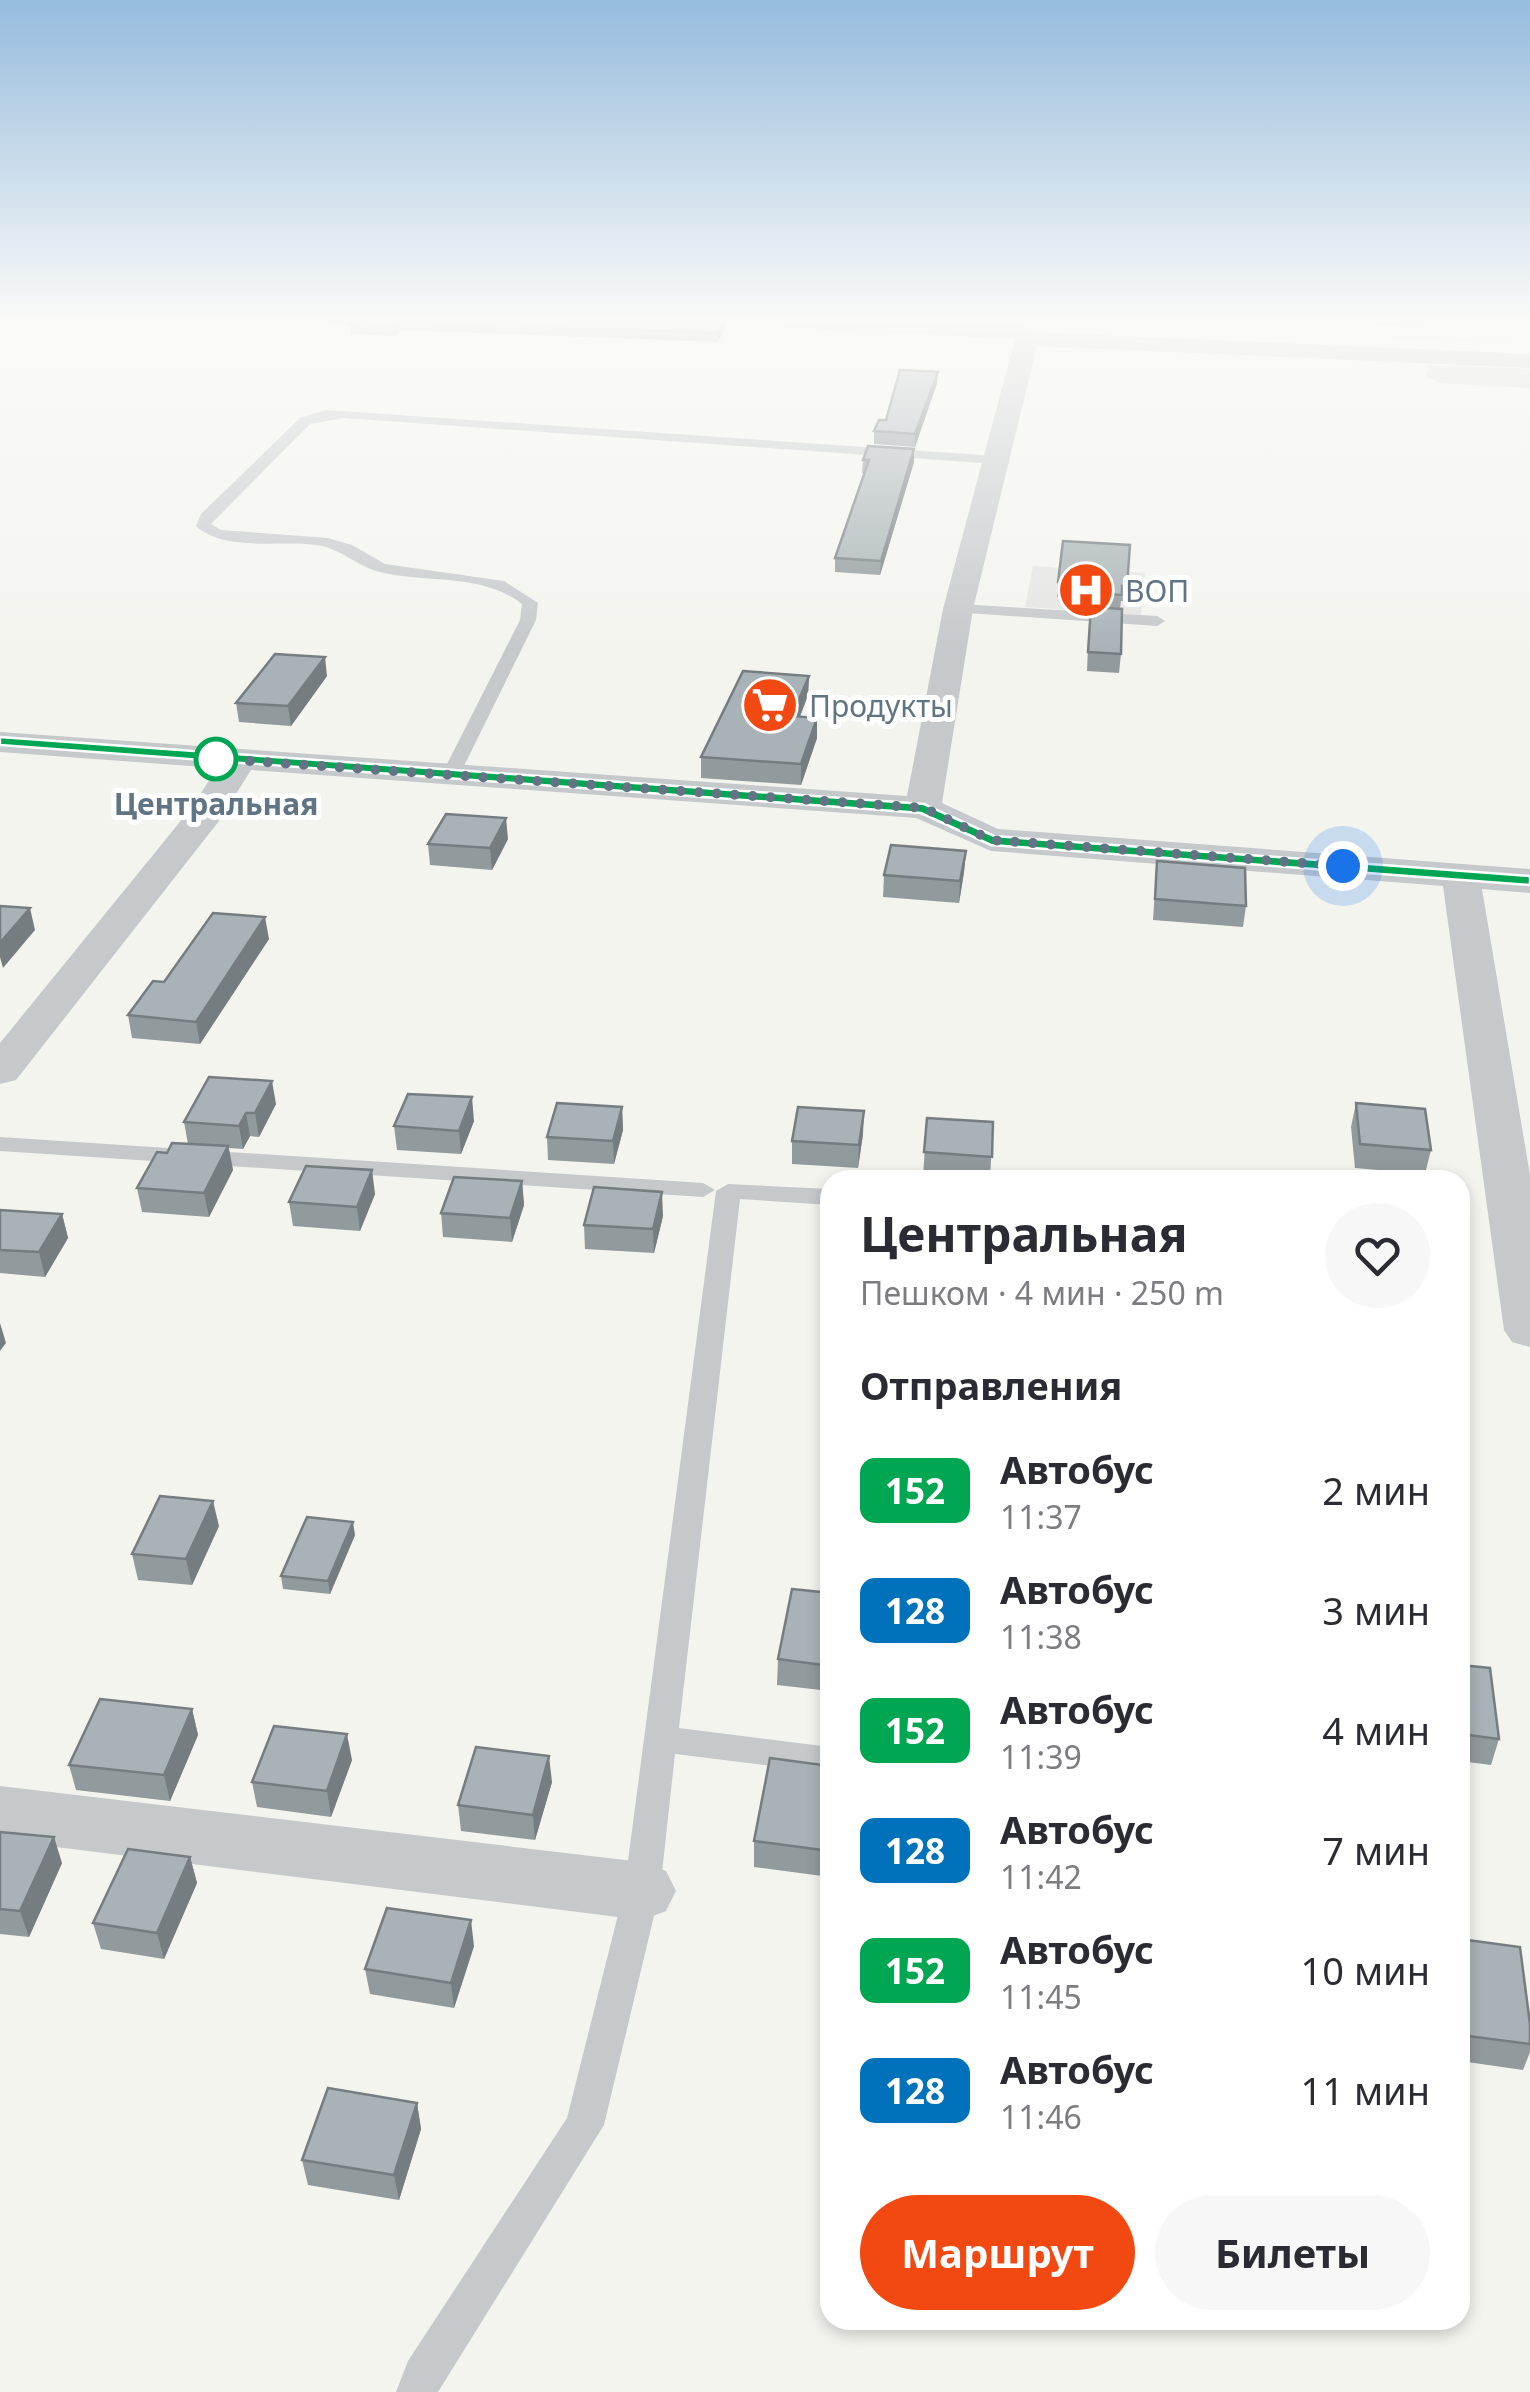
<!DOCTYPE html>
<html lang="ru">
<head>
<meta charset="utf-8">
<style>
	body { margin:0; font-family:"Noto Sans",sans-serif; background:#f7f7f7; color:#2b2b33; height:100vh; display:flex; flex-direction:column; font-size:38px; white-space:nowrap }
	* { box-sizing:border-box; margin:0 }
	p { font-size:32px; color:#7c7c81 }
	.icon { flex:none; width:55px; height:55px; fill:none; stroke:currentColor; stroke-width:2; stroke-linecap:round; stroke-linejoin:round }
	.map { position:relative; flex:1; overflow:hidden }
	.sheet { position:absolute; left:820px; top:1170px; width:650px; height:1160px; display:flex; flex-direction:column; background:#fff; border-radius:30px; box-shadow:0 5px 15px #0003 }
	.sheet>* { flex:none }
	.badge { padding:0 20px; border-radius:15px; font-size:35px; line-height:65px }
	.you { position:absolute; width:50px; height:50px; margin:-25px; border:8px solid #fff; border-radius:50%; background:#1a73e8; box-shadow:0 0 0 15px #1a73e833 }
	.map>.badge { position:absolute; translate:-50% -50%; box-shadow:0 0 0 5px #fff }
	h2 { padding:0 40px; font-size:38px; line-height:90px }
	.round { display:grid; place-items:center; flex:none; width:105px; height:105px; border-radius:52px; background:#f7f7f7 }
	.summary { display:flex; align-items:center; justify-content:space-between; height:170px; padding:0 40px }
	h1 { font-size:48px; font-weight:700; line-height:75px }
	.button { display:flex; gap:20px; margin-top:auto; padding:20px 40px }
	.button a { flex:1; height:115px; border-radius:60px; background:#f24812; color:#fff; font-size:40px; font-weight:700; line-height:115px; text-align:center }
	.button a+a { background:#f7f7f7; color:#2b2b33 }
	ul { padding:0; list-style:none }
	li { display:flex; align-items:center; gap:30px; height:120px; padding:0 40px }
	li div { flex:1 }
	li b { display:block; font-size:38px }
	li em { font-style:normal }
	li .badge { min-width:110px; font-weight:700; text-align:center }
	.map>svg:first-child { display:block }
</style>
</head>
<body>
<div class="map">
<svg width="1530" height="2392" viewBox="0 0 1530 2392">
	<rect width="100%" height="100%" fill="#f4f4ef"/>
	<g fill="#e5e6e3">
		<polygon points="1207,316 1500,316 1511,344 1207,331"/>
		<polygon points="1033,566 1145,573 1141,615 1025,607"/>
	</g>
	<polygon fill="#d5dcd0" points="1429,365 1530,369 1530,388 1439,383 1426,376"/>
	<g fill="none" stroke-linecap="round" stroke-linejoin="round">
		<g fill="#c6c9cc" fill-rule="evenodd">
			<path d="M326,410l670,46 7,4 -7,4 -652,-46 -34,6 -99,100 10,6 107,8 24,7 33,19 119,17 34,22 -2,17 -76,154 -9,6 -9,-6 78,-154 2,-16c-42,-32 -94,-20 -142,-32 -24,-6 -39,-24 -64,-27 -36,-5 -92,7 -120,-19l5,-12 99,-96z"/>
			<polygon points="958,604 1157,616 1165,621 1157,626 952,612 952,606"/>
			<polygon points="0,1137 703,1183 715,1190 703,1197 0,1151"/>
			<polygon points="728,1184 830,1189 830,1205 740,1199 679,1728 830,1747 830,1773 675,1754 660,1891 604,2125 438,2392 396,2392 408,2361 567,2118 624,1891 716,1191"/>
		</g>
		<g fill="#c6c9cc" fill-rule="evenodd">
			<polygon points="667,316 827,316 1021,324 1034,332 1530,354 1530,368 1037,346 973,609 942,803 998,829 1530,869 1530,893 1482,889 1530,1175 1530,1347 1512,1342 1504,1330 1443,886 991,851 916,818 251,770 219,821 16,1080 0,1084 0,1043 192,807 217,768 0,752 0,732 907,796 943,609 1015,339 678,323"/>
			<polygon points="0,1786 642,1862 666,1871 676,1891 666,1911 642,1920 0,1840"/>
		</g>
	</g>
	<g fill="#919a9d">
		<polygon points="193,316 674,316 678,318 725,320 725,329 718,342 401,330 395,336 351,334 351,324"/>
		<polygon points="1066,316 1100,316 1099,322 1066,320"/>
		<polygon points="1214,316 1425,316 1423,328"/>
		<polygon points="937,383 915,447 874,444 874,431 886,420"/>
		<polygon points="914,449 914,462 880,575 835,572 835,558 864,473 862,473 863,460"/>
		<polygon points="1130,545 1125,601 1121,601 1120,608 1121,654 1119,673 1087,671 1090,600 1057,597 1058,582"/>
		<polygon points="327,676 291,726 239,722 236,703"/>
		<polygon points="809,676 808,695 800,717 817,718 817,738 801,785 701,778 701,757"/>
		<polygon points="508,839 492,870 430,865 428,844"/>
		<polygon points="966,851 964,872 959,903 883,897 884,875"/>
		<polygon points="1157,861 1246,906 1243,927 1153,920"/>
		<polygon points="269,939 200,1044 132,1038 128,1015"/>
		<polygon points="1356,1103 1431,1150 1425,1174 1355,1168 1351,1127"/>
		<polygon points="276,1104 259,1137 250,1136 243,1149 229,1148 233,1170 209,1217 142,1212 137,1188 167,1153 188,1144 184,1122"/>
		<polygon points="622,1107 623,1130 614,1164 548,1160 547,1137"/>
		<polygon points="927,1118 993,1122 990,1180 923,1176"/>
		<polygon points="474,1121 461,1154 397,1150 394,1126"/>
		<polygon points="863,1134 858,1168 792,1164 792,1141"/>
		<polygon points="522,1181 524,1205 512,1242 443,1237 441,1213"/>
		<polygon points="375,1194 360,1231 293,1226 289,1202"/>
		<polygon points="0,1210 62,1214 68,1238 45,1277 0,1273"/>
		<polygon points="663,1216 654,1253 585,1249 584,1225"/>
		<polygon points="219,1526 192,1585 138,1580 132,1554"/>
		<polygon points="355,1535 330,1594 283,1589 281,1576"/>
		<polygon points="830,1593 830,1691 777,1685 778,1659"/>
		<polygon points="1460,1665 1499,1739 1491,1765 1460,1761"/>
		<polygon points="192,1709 198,1735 170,1801 76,1790 69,1765"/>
		<polygon points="352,1760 331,1817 257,1807 252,1782"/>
		<polygon points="830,1766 830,1877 754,1867 754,1841"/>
		<polygon points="552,1782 535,1840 461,1831 458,1805"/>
		<polygon points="0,1832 62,1863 29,1937 0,1934"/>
		<polygon points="190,1857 197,1883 164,1959 101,1949 93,1923"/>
		<polygon points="1460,1939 1530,2024 1530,2052 1523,2070 1460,2061"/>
		<polygon points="474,1946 454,2008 370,1994 365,1969"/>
		<polygon points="417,2103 421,2129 399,2200 308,2185 302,2160"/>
	</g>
	<g fill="#767d80">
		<polygon points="725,320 725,329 718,342 718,333"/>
		<polygon points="401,321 401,330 395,336 394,327"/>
		<polygon points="938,372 937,383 915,447 915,434"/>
		<polygon points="914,449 914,462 880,575 881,561"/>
		<polygon points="325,657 327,676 291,726 288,706"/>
		<polygon points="809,676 808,695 792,736 792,716"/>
		<polygon points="817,718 817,738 801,785 801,764"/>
		<polygon points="506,818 508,839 492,870 490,848"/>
		<polygon points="966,851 964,872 959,903 960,881"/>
		<polygon points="30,908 35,930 3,968 0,957 0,943"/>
		<polygon points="265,917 269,939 200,1044 196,1022"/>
		<polygon points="272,1081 276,1104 259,1137 255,1113"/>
		<polygon points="472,1097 474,1121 461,1154 459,1131"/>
		<polygon points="622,1107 623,1130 614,1164 613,1141"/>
		<polygon points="864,1111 863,1134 858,1168 859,1145"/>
		<polygon points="246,1113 250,1136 243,1149 239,1126"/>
		<polygon points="228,1146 233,1170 209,1217 204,1193"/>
		<polygon points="372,1170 375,1194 360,1231 357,1207"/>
		<polygon points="522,1181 524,1205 512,1242 510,1218"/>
		<polygon points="662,1192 663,1216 654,1253 653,1229"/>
		<polygon points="62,1214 68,1238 45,1277 39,1252"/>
		<polygon points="0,1323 6,1343 0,1351"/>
		<polygon points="213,1501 219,1526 192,1585 186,1559"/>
		<polygon points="353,1522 355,1535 330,1594 328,1581"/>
		<polygon points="192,1709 198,1735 170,1801 164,1775"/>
		<polygon points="347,1734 352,1760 331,1817 327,1791"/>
		<polygon points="549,1756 552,1782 535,1840 533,1815"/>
		<polygon points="54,1837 62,1863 29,1937 20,1911"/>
		<polygon points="190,1857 197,1883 164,1959 157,1933"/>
		<polygon points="471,1920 474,1946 454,2008 451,1983"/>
		<polygon points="417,2103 421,2129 399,2200 394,2175"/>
	</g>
	<g fill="#a9b3b7" stroke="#767d80" stroke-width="2.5">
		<polygon points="353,316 674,316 678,318 725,320 718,333 401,321 394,327 350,325 360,316"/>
		<polygon points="900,370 938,372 915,434 874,431 879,420 886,420"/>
		<polygon points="868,446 914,449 881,561 835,558 869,460 863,460"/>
		<polygon points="1063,541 1130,545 1127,586 1122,586 1122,595 1091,593 1092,585 1058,582"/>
		<polygon points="1091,607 1122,609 1121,654 1088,652"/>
		<polygon points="275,654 325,657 288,706 236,703"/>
		<polygon points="743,671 809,676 792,716 817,718 801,764 701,757"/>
		<polygon points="446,814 506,818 490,848 428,844"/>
		<polygon points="891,845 966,851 960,881 884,875"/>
		<polygon points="1157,861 1245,868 1246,906 1155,899"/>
		<polygon points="0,906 30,908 0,943"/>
		<polygon points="213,913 265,917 196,1022 128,1015 153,981 164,982"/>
		<polygon points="209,1077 272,1081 255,1113 246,1113 239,1126 184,1122"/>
		<polygon points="408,1094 472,1097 459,1131 394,1126"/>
		<polygon points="557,1103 622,1107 613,1141 547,1137"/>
		<polygon points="1356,1103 1425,1109 1431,1150 1360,1144"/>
		<polygon points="798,1107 864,1111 859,1145 792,1141"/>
		<polygon points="927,1118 993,1122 992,1157 924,1152"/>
		<polygon points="172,1143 228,1146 204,1193 137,1188 157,1152 167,1153"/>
		<polygon points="306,1166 372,1170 357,1207 289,1202"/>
		<polygon points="454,1177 522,1181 510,1218 441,1213"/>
		<polygon points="594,1187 662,1192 653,1229 584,1225"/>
		<polygon points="0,1210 62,1214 39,1252 0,1250"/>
		<polygon points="160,1496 213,1501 186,1559 132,1554"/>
		<polygon points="307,1517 353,1522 328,1581 281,1576"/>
		<polygon points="792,1589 830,1593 830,1666 778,1659"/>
		<polygon points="1460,1665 1490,1668 1499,1739 1460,1734"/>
		<polygon points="100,1699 192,1709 164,1775 69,1765"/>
		<polygon points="274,1726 347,1734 327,1791 252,1782"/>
		<polygon points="476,1747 549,1756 533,1815 458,1805"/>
		<polygon points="770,1758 830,1766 830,1851 754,1841"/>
		<polygon points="0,1832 54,1837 20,1911 0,1909"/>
		<polygon points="128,1849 190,1857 157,1933 93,1923"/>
		<polygon points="387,1908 471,1920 451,1983 365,1969"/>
		<polygon points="1460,1939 1520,1947 1530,2024 1530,2044 1460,2035"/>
		<polygon points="328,2088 417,2103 394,2175 302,2160"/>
	</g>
	<linearGradient id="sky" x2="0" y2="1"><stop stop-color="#96bcdd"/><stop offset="0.49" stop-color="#fafaf8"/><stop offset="1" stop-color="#fafaf8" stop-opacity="0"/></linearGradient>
	<rect width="1530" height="651" fill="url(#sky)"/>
	<polygon fill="#00a651" stroke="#fff" stroke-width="2.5" points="0,737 924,804 994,836 1530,876 1530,885 991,845 921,813 0,745"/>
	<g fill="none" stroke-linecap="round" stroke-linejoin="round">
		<polyline stroke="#607483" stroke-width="10" stroke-dasharray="0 18" points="216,759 206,758 924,808 991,840 1343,866"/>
	</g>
	<defs>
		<g id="hospital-disc" transform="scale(2.875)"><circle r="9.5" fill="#f24812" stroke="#fff"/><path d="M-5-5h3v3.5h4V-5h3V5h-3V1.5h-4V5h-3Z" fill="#fff"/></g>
		<g id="supermarket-disc" transform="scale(2.875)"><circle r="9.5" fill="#f24812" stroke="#fff"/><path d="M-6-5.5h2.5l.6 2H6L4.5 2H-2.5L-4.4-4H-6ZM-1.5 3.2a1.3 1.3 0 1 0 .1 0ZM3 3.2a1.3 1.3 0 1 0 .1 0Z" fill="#fff"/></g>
	</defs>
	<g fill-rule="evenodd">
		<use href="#hospital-disc" x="1086" y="590"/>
		<use href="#supermarket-disc" x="770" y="705"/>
	</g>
	<circle fill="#fff" stroke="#00a651" stroke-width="5" cx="216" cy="759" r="20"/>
	<g text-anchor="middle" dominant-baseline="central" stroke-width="10" stroke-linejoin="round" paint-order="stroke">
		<g font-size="30" fill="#607483" stroke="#fff" text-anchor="start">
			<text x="1125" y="590">ВОП</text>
			<text x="809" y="705">Продукты</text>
		</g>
		<g font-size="30" font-weight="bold" fill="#607483" stroke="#fff">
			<text x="216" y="803">Центральная</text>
		</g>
	</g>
</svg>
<div class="you" style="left:1343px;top:866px"></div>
<section class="sheet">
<div class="summary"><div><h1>Центральная</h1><p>Пешком · 4 мин · 250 m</p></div><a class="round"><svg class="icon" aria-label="heart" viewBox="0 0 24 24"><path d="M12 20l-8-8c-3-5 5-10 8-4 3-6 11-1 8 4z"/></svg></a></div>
<h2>Отправления</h2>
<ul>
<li><span class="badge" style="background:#00a651;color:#fff">152</span><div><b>Автобус</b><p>11:37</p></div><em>2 мин</em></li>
<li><span class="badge" style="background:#0072bc;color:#fff">128</span><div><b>Автобус</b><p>11:38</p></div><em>3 мин</em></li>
<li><span class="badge" style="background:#00a651;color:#fff">152</span><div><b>Автобус</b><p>11:39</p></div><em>4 мин</em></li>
<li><span class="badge" style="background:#0072bc;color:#fff">128</span><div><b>Автобус</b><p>11:42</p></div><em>7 мин</em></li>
<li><span class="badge" style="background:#00a651;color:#fff">152</span><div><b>Автобус</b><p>11:45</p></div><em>10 мин</em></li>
<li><span class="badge" style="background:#0072bc;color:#fff">128</span><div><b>Автобус</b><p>11:46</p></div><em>11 мин</em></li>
</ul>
<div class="button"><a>Маршрут</a><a>Билеты</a></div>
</section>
</div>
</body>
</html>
